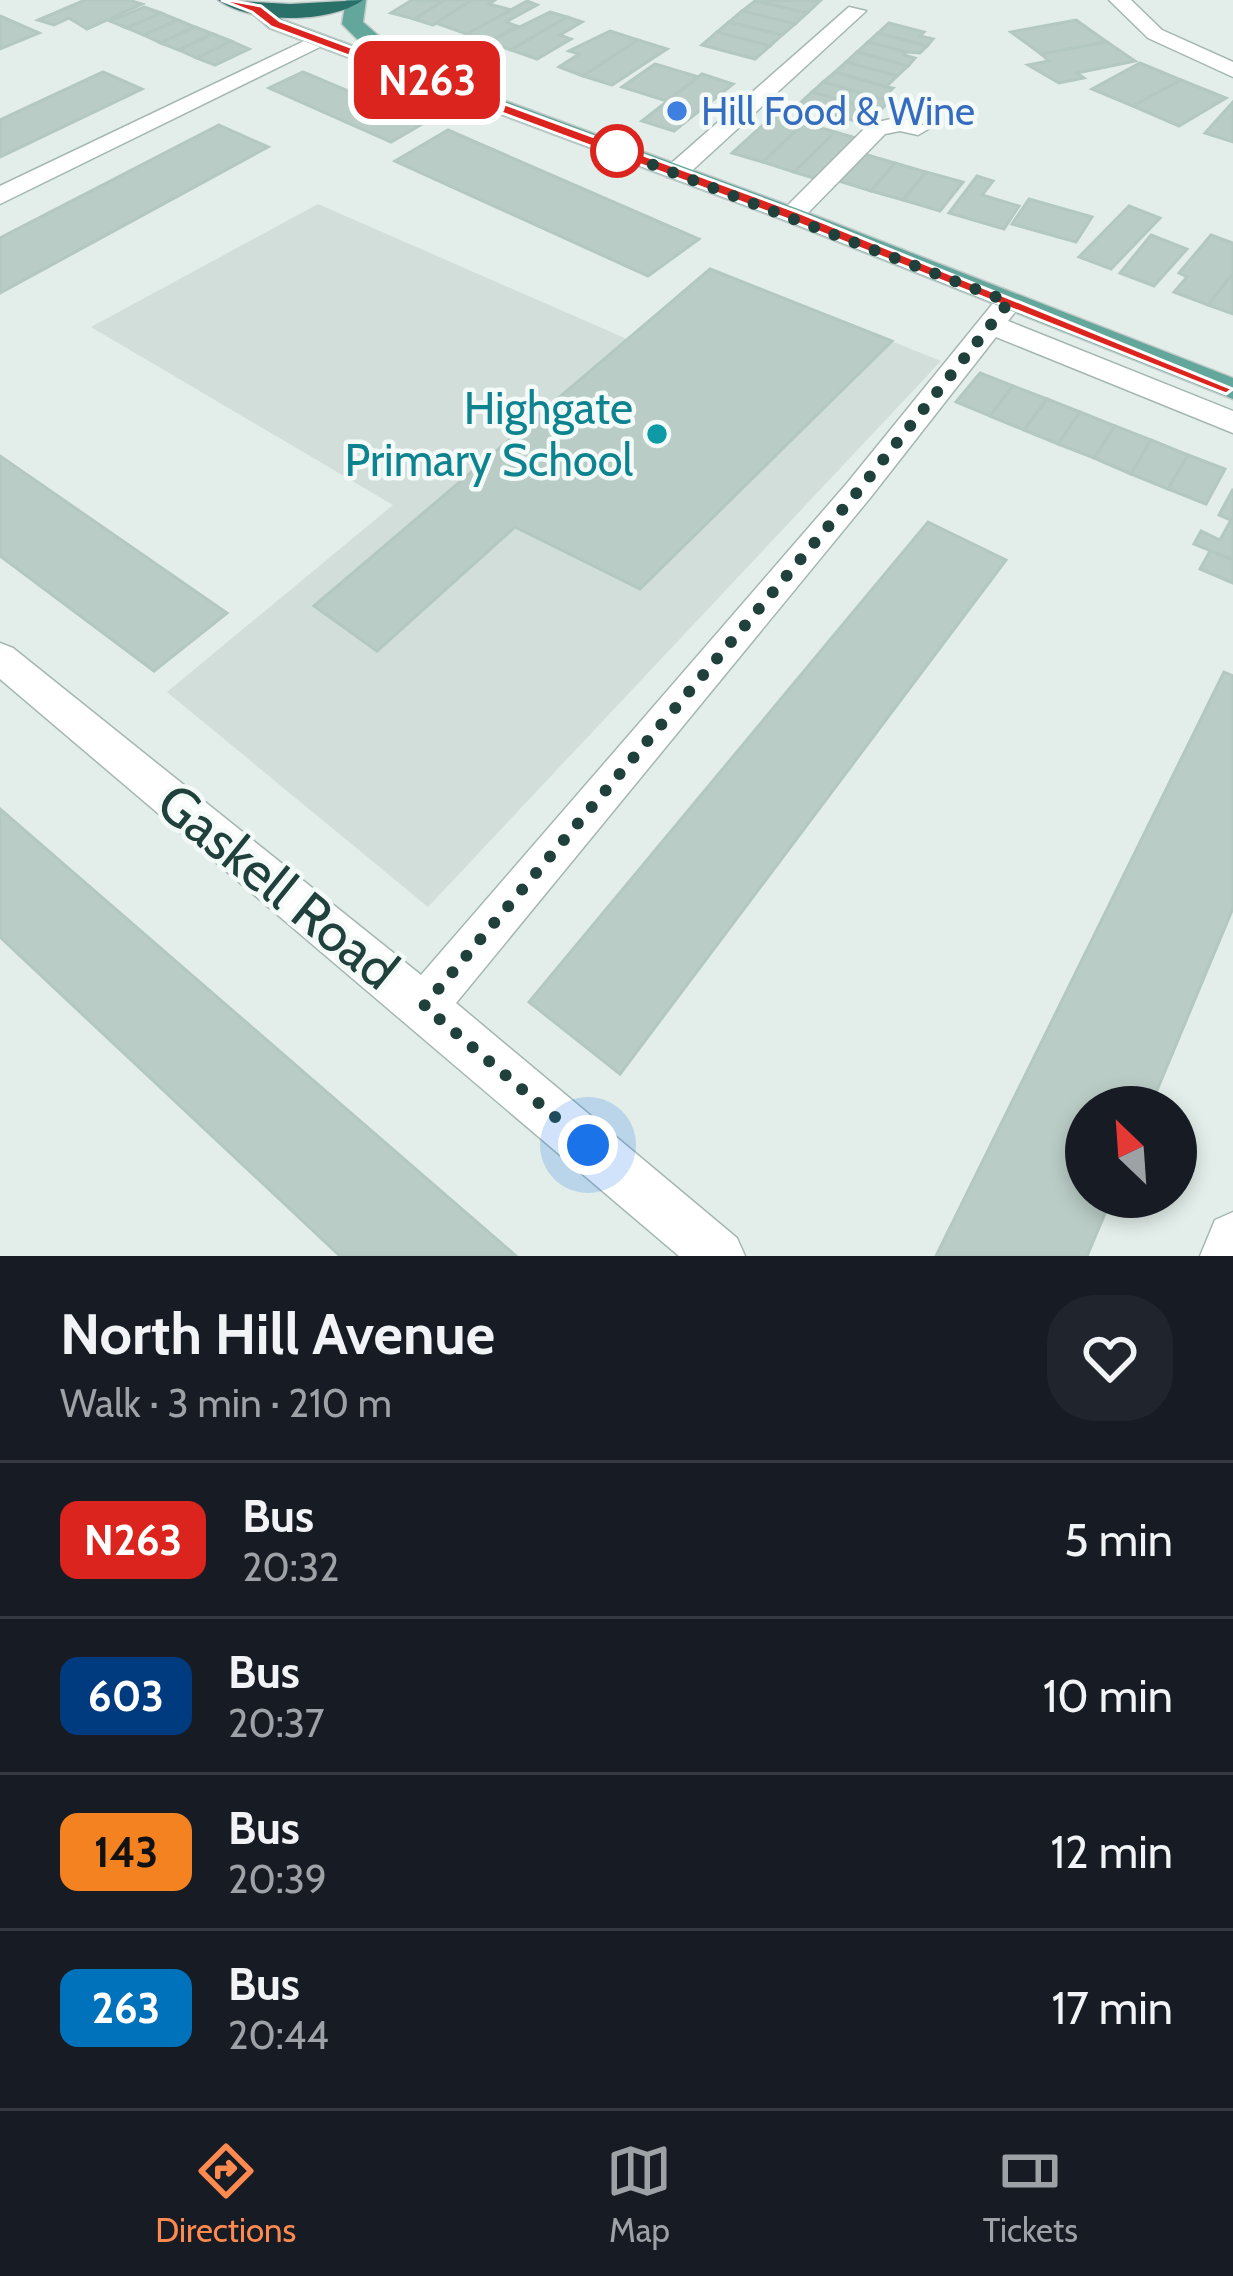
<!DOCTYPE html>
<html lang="en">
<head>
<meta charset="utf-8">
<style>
	body { margin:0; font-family:Cabin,sans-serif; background:#20242c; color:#f1f3f6; height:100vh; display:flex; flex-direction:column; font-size:45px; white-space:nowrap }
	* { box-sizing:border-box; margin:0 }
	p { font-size:39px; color:#9ea1a6 }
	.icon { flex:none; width:66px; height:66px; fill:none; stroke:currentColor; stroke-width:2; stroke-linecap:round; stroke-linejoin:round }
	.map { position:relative; height:1256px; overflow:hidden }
	.side { display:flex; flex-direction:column; background:#171b24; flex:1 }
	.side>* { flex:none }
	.badge { padding:0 24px; border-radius:18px; font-size:42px; line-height:78px }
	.needle { width:78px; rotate:335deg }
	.controls { position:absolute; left:1065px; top:1086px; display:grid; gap:24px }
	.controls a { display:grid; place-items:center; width:132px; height:132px; border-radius:50%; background:#171b24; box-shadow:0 6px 18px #0003; font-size:60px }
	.you { position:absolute; width:60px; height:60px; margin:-30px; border:9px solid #fff; border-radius:50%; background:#1a73e8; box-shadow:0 0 0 18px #1a73e833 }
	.map>.badge { position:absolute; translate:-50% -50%; box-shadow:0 0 0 6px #fff }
	.round { display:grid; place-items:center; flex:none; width:126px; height:126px; border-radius:48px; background:#20242c }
	.headline { display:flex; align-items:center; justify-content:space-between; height:204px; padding:0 60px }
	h1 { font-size:57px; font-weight:700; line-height:90px }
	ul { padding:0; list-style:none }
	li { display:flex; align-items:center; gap:36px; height:156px; padding:0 60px; border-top:3px solid #363941 }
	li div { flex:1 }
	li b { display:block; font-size:45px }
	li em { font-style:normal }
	li .badge { min-width:132px; font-weight:700; text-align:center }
	.menu { display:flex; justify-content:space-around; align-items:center; height:168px; border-top:3px solid #363941; background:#171b24; font-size:33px; color:#9ea1a6 }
	.menu a { display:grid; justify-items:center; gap:6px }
	.menu .active { color:#fe8a50 }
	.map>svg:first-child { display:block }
</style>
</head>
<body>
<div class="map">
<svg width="1233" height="1256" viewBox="0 0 1233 1256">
	<rect width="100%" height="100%" fill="#e3eeea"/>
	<polygon fill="#d1ded9" points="318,204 627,339 710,269 941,361 428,907 167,692 393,505 91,327"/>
	<g fill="#baccc6" stroke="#b4c8c2" stroke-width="3">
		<polygon points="85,0 128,0 142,4 87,29 69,18 54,25 38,20"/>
		<polygon points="412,0 421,1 445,0 414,19 391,13"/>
		<polygon points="445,0 472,0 433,25 414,19"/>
		<polygon points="472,0 495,0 489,4 512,10 467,34 436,23"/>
		<polygon points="814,0 820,1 807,13 755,1"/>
		<polygon points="527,1 537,5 506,22 517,26 489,42 467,34"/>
		<polygon points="755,1 807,13 795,24 742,11"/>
		<polygon points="144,7 161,13 127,28 110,21"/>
		<polygon points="742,11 795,24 782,35 729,22"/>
		<polygon points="550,12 567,17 511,50 489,42"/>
		<polygon points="161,13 178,20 144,35 127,28"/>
		<polygon points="0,16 39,33 0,49"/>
		<polygon points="567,17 582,22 560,35 571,39 537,59 511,50"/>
		<polygon points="178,20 195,27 161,43 144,35"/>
		<polygon points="1076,20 1107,42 1041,54 1011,32"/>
		<polygon points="729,22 782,35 770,46 717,32"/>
		<polygon points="889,23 924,32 920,36 933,39 927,46 878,33"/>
		<polygon points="195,27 213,34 179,50 161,43"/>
		<polygon points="610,31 638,40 583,76 559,67 579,54 569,51"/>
		<polygon points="717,32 770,46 755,59 702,45"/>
		<polygon points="878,33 927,46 920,53 906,52 868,42"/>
		<polygon points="213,34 231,41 197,58 179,50"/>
		<polygon points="638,40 667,49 612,85 583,76"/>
		<polygon points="231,41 249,49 215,65 197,58"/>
		<polygon points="868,42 906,52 904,55 915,58 908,66 857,52"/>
		<polygon points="1107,42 1135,61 1077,73 1084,78 1059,83 1028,65 1049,61 1041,54"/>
		<polygon points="857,52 908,66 897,76 846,62"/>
		<polygon points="846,62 897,76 886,87 835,72"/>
		<polygon points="1140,63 1181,80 1133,106 1092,89"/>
		<polygon points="655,64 699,77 667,101 622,87"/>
		<polygon points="103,72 142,89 0,157 0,120"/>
		<polygon points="303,72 424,123 391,142 269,88"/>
		<polygon points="835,72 886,87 893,88 882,99 823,82"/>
		<polygon points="702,74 733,84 674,131 642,121"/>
		<polygon points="1181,80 1226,98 1179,126 1133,106"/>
		<polygon points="823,82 882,99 889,101 879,112 812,92"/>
		<polygon points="812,92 868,108 855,121 799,104"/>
		<polygon points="1233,102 1233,142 1205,133"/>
		<polygon points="775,114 804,123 763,162 732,153"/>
		<polygon points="804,123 835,132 794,172 763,162"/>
		<polygon points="219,125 268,147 0,293 0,238"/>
		<polygon points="448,130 699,239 648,276 395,161"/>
		<polygon points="835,132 863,140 823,181 794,172"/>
		<polygon points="864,154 895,163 871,191 839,181"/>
		<polygon points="895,163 926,172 903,200 871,191"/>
		<polygon points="926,172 963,182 940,211 903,200"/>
		<polygon points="977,176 993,181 982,195 1019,206 1004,229 949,213"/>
		<polygon points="1029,199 1092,217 1076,242 1012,224"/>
		<polygon points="1129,206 1160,218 1111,269 1079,257"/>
		<polygon points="1151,235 1187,249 1154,286 1120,273"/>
		<polygon points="1211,235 1233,243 1233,273 1208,305 1174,292 1187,277 1179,273"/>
		<polygon points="710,269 892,341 640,589 515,527 377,651 314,606"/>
		<polygon points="1233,273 1233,314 1208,305"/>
		<polygon points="980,373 1013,386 990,416 956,402"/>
		<polygon points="1013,386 1047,399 1024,430 990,416"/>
		<polygon points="1047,399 1080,412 1058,444 1024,430"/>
		<polygon points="1080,412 1115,426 1094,458 1058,444"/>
		<polygon points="1115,426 1151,440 1131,474 1094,458"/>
		<polygon points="1151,440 1188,455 1168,489 1131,474"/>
		<polygon points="1188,455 1225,469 1206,504 1168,489"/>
		<polygon points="0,456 227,613 154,671 0,556"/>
		<polygon points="1233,489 1233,560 1194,544 1201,531 1220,540 1231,520 1219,515"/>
		<polygon points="928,522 1006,560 620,1074 529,1002"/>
		<polygon points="1210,551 1233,560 1233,583 1200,569"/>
		<polygon points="1224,672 1233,676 1233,908 1150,1107 1086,1107 1086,1197 1112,1197 1087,1256 936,1256"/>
		<polygon points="0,809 516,1256 340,1256 0,937"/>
	</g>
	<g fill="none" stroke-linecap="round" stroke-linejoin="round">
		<g stroke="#a5b7b2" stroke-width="3">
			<g id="minor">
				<polygon points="1109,0 1131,0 1162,30 1233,62 1233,77 1148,38"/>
				<polygon points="849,7 866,11 685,177 667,177 667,167"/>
				<polygon points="319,34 326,36 326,44 0,204 0,186"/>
				<polygon points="900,117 930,128 918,135 900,131 885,134 801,220 783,220 779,215 783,210 869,124"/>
				<polygon points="1009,294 1023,302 1008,321 1233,411 1233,433 996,337 870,498 456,1003 737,1238 745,1256 679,1256 0,679 0,643 13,648 421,975 848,482 999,296"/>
				<polygon points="1233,1212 1233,1256 1200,1256 1215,1220"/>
			</g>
		</g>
		<g stroke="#c1cac8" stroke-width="3">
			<polygon id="major" points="346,0 366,0 363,22 397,52 397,61 801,210 1233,378 1233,399 783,220 269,28 247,9 264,5 283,20 370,52 342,24"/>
		</g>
		<g stroke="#c1cac8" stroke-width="3">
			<path id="highway" d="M218,0l72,4 73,-4c-33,24 -112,24 -145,0z"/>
		</g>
		<use href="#minor" fill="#fff" fill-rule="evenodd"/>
		<use href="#major" fill="#63a79c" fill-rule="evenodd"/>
		<use href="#highway" fill="#297068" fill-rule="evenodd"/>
	</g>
	<polygon fill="#dc241f" stroke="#fff" stroke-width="3" points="221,0 228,0 261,6 280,21 798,212 1233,389 1226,394 786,219 271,27 252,12"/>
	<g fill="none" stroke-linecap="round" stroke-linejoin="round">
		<polyline stroke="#20413b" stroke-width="12" stroke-dasharray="0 21.6" points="588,1145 424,1006 859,490 1009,302 617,151"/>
	</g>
	<circle fill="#3f7fe0" stroke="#f4faf7" stroke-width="4.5" cx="677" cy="111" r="12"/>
	<circle fill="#fff" stroke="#dc241f" stroke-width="6" cx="617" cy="151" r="24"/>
	<circle fill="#0f9aa8" stroke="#f4faf7" stroke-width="4.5" cx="657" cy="434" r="12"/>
	<g text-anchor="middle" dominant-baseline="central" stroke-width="9" stroke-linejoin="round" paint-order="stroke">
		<g font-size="39" fill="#366cbe" stroke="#f4faf7" text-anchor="start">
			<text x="701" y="111">Hill Food &amp; Wine</text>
		</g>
		<g font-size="45" fill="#0d838f" stroke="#f4faf7" text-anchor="end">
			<text x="633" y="408">Highgate<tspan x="633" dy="52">Primary School</tspan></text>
		</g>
		<g font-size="54" fill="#20413b" stroke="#f4faf7">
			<text transform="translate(278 886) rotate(39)">Gaskell Road</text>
		</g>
	</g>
</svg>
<div class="controls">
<a><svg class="needle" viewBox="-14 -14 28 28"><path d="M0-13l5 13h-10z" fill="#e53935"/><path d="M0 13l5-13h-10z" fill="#9ea1a6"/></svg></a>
</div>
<div class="you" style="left:588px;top:1145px"></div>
<b class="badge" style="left:427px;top:80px;background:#dc241f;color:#fff">N263</b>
</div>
<section class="side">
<div class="headline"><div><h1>North Hill Avenue</h1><p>Walk · 3 min · 210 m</p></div><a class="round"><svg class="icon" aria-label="heart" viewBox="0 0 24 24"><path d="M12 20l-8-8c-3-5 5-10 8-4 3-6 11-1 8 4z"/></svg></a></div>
<ul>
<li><span class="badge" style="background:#dc241f;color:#fff">N263</span><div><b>Bus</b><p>20:32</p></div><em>5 min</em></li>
<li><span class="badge" style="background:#003b80;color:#fff">603</span><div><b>Bus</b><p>20:37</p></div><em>10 min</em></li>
<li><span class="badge" style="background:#f58220;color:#111">143</span><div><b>Bus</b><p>20:39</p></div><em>12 min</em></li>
<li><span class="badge" style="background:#0072bc;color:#fff">263</span><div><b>Bus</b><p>20:44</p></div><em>17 min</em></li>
</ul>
</section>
<nav class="menu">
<a class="active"><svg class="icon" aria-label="directions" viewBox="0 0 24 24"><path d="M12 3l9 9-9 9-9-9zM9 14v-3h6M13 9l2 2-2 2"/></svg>Directions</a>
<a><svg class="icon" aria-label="map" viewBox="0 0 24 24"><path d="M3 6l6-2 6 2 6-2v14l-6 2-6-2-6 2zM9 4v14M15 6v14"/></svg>Map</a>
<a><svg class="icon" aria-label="tickets" viewBox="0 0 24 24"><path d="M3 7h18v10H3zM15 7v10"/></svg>Tickets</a>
</nav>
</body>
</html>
